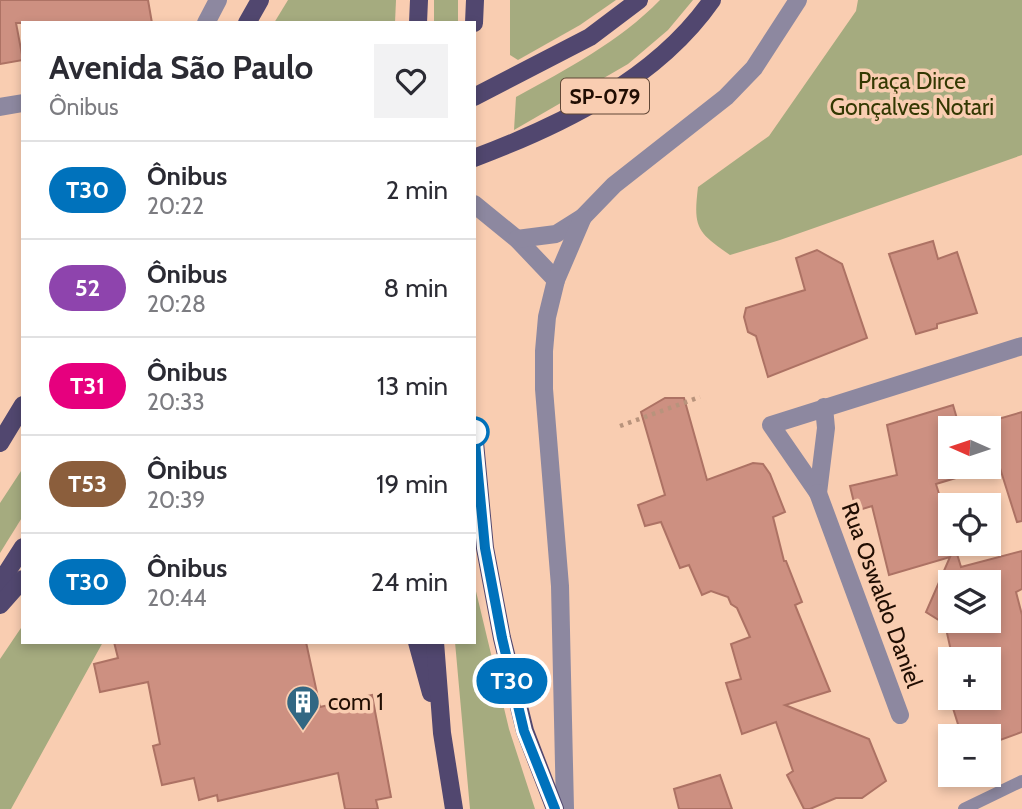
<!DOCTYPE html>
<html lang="pt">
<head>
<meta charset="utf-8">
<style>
	body { margin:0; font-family:Cabin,sans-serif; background:#f2f2f3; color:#2b2b33; height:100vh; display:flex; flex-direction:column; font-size:26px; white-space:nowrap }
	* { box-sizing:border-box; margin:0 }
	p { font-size:23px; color:#7c7c81 }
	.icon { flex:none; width:38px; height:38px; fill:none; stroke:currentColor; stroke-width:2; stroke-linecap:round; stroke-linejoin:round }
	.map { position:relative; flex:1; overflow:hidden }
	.side { position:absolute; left:21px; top:21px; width:455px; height:623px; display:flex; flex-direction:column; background:#fff; border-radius:0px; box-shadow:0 4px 10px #0003 }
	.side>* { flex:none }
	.badge { padding:0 14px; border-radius:23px; font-size:24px; line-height:46px }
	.needle { width:46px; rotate:273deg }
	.tools { position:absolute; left:938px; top:416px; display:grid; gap:14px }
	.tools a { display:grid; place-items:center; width:63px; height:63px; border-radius:0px; background:#fff; box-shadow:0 4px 10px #0003; font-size:35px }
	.map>.badge { position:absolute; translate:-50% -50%; box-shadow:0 0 0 4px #fff }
	.round { display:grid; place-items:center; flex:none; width:74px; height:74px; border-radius:0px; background:#f2f2f3 }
	.headline { display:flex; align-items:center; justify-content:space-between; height:119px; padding:0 28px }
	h1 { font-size:33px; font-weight:800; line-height:52px }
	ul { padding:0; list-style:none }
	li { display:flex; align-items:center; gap:21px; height:98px; padding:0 28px; border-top:2px solid #e1e1e2 }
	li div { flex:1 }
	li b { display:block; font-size:26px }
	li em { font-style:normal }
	li .badge { min-width:77px; font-weight:700; text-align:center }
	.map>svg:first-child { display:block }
</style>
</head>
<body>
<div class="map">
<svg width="1022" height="809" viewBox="0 0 1022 809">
	<rect width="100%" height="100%" fill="#f9cdb1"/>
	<g fill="#a5ab7f">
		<polygon points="288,0 396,0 395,23 274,23"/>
		<rect x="434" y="0" width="24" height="23"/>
		<polygon points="510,0 616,0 580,25 518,60 510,55"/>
		<path d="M660,0h33l-25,30 -40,34 -114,66 2,-33c51,-28 103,-55 144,-97z"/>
		<path d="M858,0h164v155l-242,85 -50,15c-33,-23 -37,-27 -32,-68l71,-51 87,-125z"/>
		<polygon points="23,468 23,516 0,553 0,503"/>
		<polygon points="474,583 509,729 535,809 470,809 455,642 474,642"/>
		<polygon points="23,625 23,642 103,642 11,809 0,809 0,659"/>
	</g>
	<g fill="#cd9081" stroke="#ad7264" stroke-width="2" fill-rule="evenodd">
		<polygon points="0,0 148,0 152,23 16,23 23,60 0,64"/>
		<polygon points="933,241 938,259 957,252 977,313 937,324 937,328 916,334 889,254"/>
		<polygon points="817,250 842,264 867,338 768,377 756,336 748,332 744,317 746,308 805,290 796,258"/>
		<polygon points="665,398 684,398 707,480 753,463 763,464 770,474 785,512 773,517 784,561 786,561 802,602 795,605 830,691 785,705 869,739 886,781 862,798 836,798 810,809 804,809 787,775 793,771 776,722 742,734 726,683 741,679 731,644 750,637 737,608 731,604 728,597 711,591 702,595 689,565 680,568 661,522 645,526 638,505 665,495 641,412"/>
		<path d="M953,405l7,24h-10v38h39v-38h-25l58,-17v109l-5,1 -18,-57 -63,19 14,47v13h4l7,23 61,-16v38l-6,3 6,23v117l-33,12v-7h-27l-20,-64 8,-3v28h39v-38h-36l-8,-36 -19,-12 24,-55 -61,18 -17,-69 -16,5 -6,-25 47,-11 -10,-50zM950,583h39v38h-39z"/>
		<polygon points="114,642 306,642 320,707 372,695 391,797 376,800 378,809 345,809 338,773 218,801 217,795 199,800 194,778 162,785 153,746 160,744 148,682 100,692 94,664 118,658"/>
		<polygon points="720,775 732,809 679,809 674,789"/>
	</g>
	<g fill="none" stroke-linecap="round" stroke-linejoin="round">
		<polyline stroke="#b8937c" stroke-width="4.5" stroke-dasharray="3.5 5" stroke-linecap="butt" points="620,426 700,397"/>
		<polyline stroke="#8d88a0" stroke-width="12" points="964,809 1022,781"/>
		<g stroke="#8d88a0" stroke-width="18">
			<polyline points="206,23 218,0"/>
			<polyline points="0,107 23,103"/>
			<polyline points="474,204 517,239 556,280"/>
			<polyline points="517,239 556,234 583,217 614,185 726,97 754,68 798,0"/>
			<polyline points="824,407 826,428 818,493 771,425 1022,346"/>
			<polyline points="818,493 900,715"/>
			<polyline points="565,809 560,586 544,389 544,351 547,317 556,280 583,217"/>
		</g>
		<g stroke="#51476f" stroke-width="18">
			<polyline points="247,23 260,0"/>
			<polyline points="418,23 419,0"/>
			<polyline points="474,23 475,0"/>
			<polyline points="474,97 590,37 639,0"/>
			<path d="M474,158c88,-33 183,-79 238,-158"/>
			<polyline points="474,432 485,548 502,638 525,731 555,809"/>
			<polyline points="0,443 23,405"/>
			<polyline points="0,583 23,547"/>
			<polyline points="0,605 23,579"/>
			<polyline points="417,642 431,693"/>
			<polyline points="435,642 442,733 454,809"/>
		</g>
	</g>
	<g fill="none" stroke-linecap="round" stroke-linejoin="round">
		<g stroke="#fff" stroke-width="16">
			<polyline id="line" points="474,432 485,548 502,638 524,731 555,809"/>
		</g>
		<use href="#line" stroke="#0072bc" stroke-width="10"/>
	</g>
	<defs>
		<g id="building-pin" transform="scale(1.75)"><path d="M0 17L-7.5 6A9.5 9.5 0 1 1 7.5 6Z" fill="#326783" stroke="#f9cdb1"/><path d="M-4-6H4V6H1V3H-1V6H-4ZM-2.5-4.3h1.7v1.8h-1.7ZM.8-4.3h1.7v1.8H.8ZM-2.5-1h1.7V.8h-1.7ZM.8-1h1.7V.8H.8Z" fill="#fff"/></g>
	</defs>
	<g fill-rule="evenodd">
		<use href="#building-pin" x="303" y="702"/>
	</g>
	<circle fill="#fff" stroke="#0072bc" stroke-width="3.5" cx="474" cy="432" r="14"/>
	<g text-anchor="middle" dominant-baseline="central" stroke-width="7" stroke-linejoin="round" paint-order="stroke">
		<rect fill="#f9cdb1" stroke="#614736" stroke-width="2" x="561" y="78.5" width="88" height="35" rx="5"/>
		<g font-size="21" font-weight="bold" fill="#200d02">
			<text x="605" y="96">SP-079</text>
		</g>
		<g font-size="23" fill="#333802" stroke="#f9cdb1">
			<text x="912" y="81">Praça Dirce<tspan x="912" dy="26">Gonçalves Notari</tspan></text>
		</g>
		<g font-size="23" fill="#200d02" stroke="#f9cdb1">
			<text transform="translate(882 595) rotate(70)">Rua Oswaldo Daniel</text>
		</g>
		<g font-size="23" fill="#200d02" stroke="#f9cdb1" text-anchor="start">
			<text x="328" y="702">com 1</text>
		</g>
	</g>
</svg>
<div class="tools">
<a><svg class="needle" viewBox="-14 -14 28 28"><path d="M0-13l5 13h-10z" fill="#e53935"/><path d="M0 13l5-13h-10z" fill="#7c7c81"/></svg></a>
<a><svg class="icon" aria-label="locate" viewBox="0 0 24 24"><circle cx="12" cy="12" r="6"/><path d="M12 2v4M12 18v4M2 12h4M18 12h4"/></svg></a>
<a><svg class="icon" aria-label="layers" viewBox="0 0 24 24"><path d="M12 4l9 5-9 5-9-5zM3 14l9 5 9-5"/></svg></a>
<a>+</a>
<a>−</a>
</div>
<b class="badge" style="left:512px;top:681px;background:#0072bc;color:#fff">T30</b>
<section class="side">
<div class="headline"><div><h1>Avenida São Paulo</h1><p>Ônibus</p></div><a class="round"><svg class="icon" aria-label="heart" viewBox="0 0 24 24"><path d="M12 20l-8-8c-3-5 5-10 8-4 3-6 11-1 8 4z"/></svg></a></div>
<ul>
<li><span class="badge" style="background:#0072bc;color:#fff">T30</span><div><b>Ônibus</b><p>20:22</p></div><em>2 min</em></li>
<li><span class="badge" style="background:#8e44ad;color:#fff">52</span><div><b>Ônibus</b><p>20:28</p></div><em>8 min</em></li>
<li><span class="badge" style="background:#e6007e;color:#fff">T31</span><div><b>Ônibus</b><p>20:33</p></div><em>13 min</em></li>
<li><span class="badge" style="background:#8b5e3c;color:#fff">T53</span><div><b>Ônibus</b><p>20:39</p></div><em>19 min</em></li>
<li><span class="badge" style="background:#0072bc;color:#fff">T30</span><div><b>Ônibus</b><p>20:44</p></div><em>24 min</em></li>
</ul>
</section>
</div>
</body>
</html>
